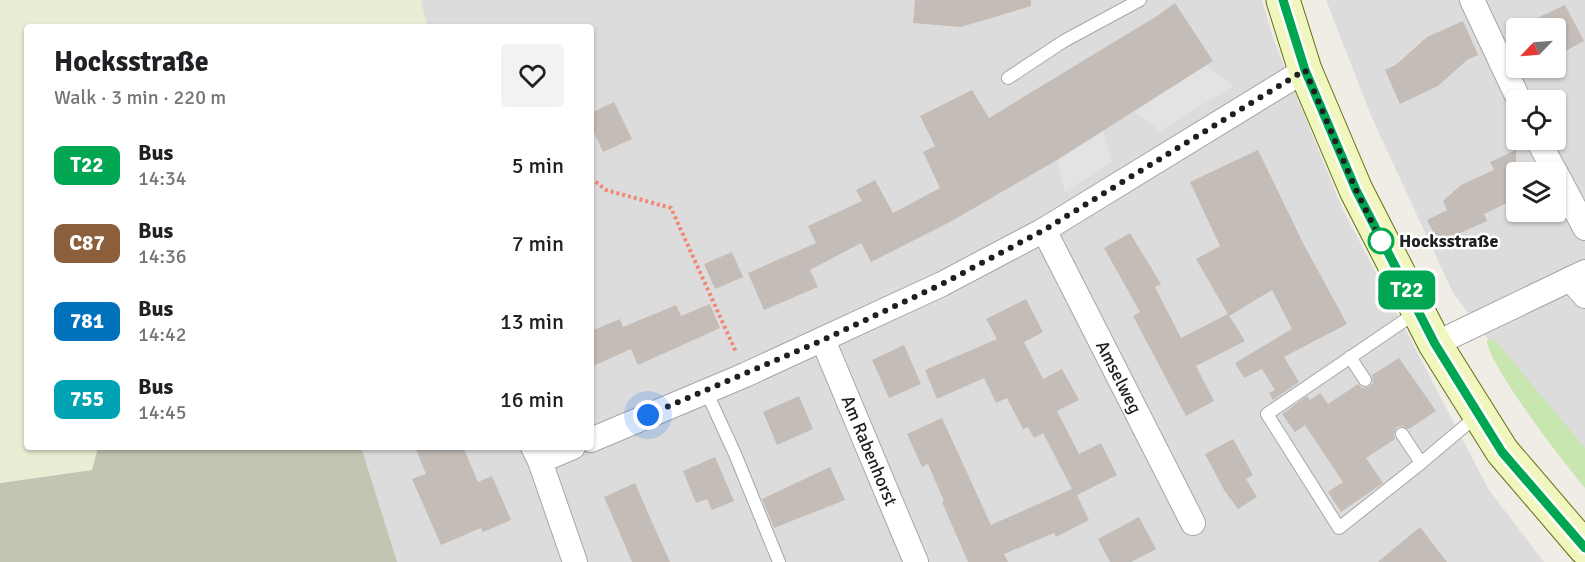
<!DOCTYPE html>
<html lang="en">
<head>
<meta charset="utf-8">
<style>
	body { margin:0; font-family:Signika,sans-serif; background:#f2f2f2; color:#202124; height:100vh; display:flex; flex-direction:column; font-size:22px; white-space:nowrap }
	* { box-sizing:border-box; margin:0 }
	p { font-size:20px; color:#757577 }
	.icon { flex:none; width:33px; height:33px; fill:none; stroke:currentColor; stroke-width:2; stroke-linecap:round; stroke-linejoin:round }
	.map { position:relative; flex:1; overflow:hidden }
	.side { position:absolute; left:24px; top:24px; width:570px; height:426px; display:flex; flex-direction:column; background:#fff; border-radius:6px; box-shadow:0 2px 4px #0004 }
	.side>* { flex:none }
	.badge { padding:0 12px; border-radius:9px; font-size:21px; line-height:39px }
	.needle { width:39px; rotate:245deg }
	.tools { position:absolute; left:1506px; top:18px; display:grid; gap:12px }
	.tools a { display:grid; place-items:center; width:60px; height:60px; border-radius:6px; background:#fff; box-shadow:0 2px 4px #0004; font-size:30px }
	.you { position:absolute; width:30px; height:30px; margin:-15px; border:4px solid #fff; border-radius:50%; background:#1a73e8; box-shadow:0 0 0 9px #1a73e833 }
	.map>.badge { position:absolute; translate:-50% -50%; box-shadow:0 0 0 3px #fff }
	.round { display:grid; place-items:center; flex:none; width:63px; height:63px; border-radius:6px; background:#f2f2f2 }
	.headline { display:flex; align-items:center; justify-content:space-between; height:102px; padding:0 30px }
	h1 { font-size:28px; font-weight:800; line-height:45px }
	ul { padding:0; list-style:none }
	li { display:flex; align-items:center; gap:18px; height:78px; padding:0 30px }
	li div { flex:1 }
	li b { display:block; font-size:22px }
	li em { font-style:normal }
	li .badge { min-width:66px; font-weight:700; text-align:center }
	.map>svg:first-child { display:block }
</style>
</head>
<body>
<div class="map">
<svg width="1585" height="562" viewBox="0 0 1585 562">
	<rect width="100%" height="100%" fill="#efede6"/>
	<g fill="#dddcdc" fill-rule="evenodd">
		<path d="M0,0h1262l11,38 69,170 147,282 55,72h-1544zM27,27h564v420h-564z"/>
		<path d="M1326,0h259v467l-132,-174 -81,-175zM1516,28h40v40h-40zM1516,100h40v40h-40zM1516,172h40v40h-40z"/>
	</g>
	<polygon fill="#c3c4b2" points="98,447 361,447 397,562 0,562 0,483 91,470"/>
	<polygon fill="#eaedd3" points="0,0 422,0 421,2 428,27 27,27 27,447 98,447 92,470 0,483"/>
	<path fill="#c8e6af" d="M1494,339l91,109v40c-19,-22 -98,-124 -98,-148z"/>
	<g fill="#e3e3e3">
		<polygon points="1207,65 1233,86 1160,131 1134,111"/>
		<polygon points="1103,131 1112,162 1065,192 1057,160"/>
	</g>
	<g fill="#c4bcb6">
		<polygon points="915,0 1031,0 1031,6 961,27 913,23"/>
		<polygon points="1175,3 1213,61 1057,160 950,222 871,262 861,243 810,270 818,287 764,310 748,273 816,243 808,226 862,201 856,190 875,180 893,213 940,188 923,152 935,146 920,116 972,90 989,118 1157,16"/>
		<polygon points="1565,5 1584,41 1558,55 1556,60 1556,28 1533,28 1540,25 1537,18"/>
		<polygon points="1463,21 1478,55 1467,60 1438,86 1400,104 1385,70 1397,64 1427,37"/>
		<polygon points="614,102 632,139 603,152 591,126 591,113"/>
		<polygon points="1258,150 1304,245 1347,324 1284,357 1299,382 1273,400 1269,393 1275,390 1262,369 1244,378 1235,363 1292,329 1272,290 1229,316 1196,259 1220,246 1190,182"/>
		<polygon points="1516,150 1516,219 1509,202 1484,214 1487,221 1460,233 1463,240 1442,250 1427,220 1447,210 1443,201 1461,185 1494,170 1490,162"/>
		<polygon points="1130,233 1161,284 1155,287 1181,338 1228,314 1245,341 1196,366 1214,401 1186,416 1133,316 1140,312 1104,248"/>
		<polygon points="732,252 743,277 715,289 704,264"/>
		<polygon points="1026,299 1043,332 1024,342 1043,379 1062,369 1079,400 1057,411 1079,454 1101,443 1117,475 1077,495 1089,520 1056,537 1054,533 1004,554 1008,562 968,562 942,502 944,501 928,464 922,467 907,434 942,418 991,525 1072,489 1043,433 1034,438 1028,427 1023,429 1007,398 996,403 984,378 937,399 925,370 997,339 986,319"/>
		<polygon points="710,304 720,328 638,365 631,349 591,367 591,331 620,319 623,327 676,305 681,316"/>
		<polygon points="904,345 921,384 889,398 872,360"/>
		<polygon points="1399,358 1436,411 1409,429 1402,426 1397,427 1394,434 1395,439 1366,458 1383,483 1341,512 1328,492 1343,482 1305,425 1295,432 1282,414 1307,396 1310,400 1320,393 1328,404 1358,384 1362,388 1369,387 1373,383 1372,375"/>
		<polygon points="799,396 813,429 777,445 763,412"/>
		<polygon points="1233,439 1253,475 1246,479 1257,497 1238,509 1224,490 1205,454"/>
		<polygon points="415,447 463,447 478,482 492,476 511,520 483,532 481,528 441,545 412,479 426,474"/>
		<polygon points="715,457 734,501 712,510 707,499 696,503 683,471"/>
		<polygon points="830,467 845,500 774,528 762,499"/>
		<polygon points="635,483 652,522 670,562 632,562 621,536 604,497"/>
		<polygon points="1139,517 1156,549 1131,562 1110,562 1098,539"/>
		<polygon points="1420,527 1447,562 1378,562"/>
	</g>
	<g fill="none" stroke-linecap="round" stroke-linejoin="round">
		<g stroke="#a6a6a6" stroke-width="14">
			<g id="lane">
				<polyline points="1008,78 1064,41 1140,0"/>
				<polyline points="1417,312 1267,414 1339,528 1421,463 1478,415"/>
				<polyline points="1350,357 1365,380"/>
				<polyline points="706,391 735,454 779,562"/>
				<polyline points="1402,434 1421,463"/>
			</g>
		</g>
		<g stroke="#a6a6a6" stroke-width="26">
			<g id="street">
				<polyline points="1472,0 1519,100"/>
				<polyline points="1538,140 1555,172"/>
				<polyline points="1556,173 1585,228"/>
				<path id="s1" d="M1044,230l149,293"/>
				<polyline points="1570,279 1585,296"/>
				<path id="s2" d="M823,340l93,222"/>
				<polyline points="1435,344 1585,272"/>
				<polyline points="591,440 745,375 942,284 1044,230 1305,70"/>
				<polyline points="533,447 540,461 575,562"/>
				<polyline points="540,461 573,447"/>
			</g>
		</g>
		<g stroke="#62710c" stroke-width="35">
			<polyline id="secondary" points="1283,0 1305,70 1356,190 1435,344 1502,451 1585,548"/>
		</g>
		<polyline stroke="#f18775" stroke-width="4" stroke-dasharray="3 3" stroke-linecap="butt" points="591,178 606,190 671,208 736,352"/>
		<use href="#lane" stroke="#fff" stroke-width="12"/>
		<use href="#street" stroke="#fff" stroke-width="24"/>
		<use href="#secondary" stroke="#f1f6be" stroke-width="33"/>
	</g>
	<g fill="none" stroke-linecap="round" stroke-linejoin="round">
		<g stroke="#fff" stroke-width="14">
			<polyline id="line" points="1283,0 1305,70 1356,190 1435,344 1502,452 1585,548"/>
		</g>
		<use href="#line" stroke="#00a651" stroke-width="9"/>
		<polyline stroke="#1f1f1f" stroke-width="6" stroke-dasharray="0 10.8" points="648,415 823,340 942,284 1044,230 1305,70 1356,190 1381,241"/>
	</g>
	<circle fill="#fff" stroke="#00a651" stroke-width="3" cx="1381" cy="241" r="12"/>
	<g text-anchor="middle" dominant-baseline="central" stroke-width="5" stroke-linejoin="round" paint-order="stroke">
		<g font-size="18" font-weight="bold" fill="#1f1f1f" stroke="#fff" text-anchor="start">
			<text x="1399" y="241">Hocksstraße</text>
		</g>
		<g font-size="18" fill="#1f1f1f" stroke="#fff">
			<text stroke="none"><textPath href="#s1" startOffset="165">Amselweg</textPath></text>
			<text stroke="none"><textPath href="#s2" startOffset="120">Am Rabenhorst</textPath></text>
		</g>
	</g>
</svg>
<div class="tools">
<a><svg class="needle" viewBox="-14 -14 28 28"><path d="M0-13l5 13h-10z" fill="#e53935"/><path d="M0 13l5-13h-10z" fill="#757577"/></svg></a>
<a><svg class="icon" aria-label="locate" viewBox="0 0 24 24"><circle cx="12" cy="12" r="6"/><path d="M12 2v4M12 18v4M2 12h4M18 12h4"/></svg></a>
<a><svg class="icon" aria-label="layers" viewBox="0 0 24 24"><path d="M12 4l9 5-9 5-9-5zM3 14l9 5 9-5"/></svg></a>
</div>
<div class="you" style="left:648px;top:415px"></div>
<b class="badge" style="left:1407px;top:290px;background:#00a651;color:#fff">T22</b>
<section class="side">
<div class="headline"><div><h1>Hocksstraße</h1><p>Walk · 3 min · 220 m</p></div><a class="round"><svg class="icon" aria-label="heart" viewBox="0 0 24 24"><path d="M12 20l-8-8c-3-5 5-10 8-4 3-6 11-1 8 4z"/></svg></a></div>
<ul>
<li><span class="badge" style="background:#00a651;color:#fff">T22</span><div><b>Bus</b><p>14:34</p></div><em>5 min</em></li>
<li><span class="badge" style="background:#8b5e3c;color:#fff">C87</span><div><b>Bus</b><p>14:36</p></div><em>7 min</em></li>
<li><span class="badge" style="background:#0072bc;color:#fff">781</span><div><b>Bus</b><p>14:42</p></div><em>13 min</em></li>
<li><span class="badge" style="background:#00a3b4;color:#fff">755</span><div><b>Bus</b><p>14:45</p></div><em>16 min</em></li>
</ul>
</section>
</div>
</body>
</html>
